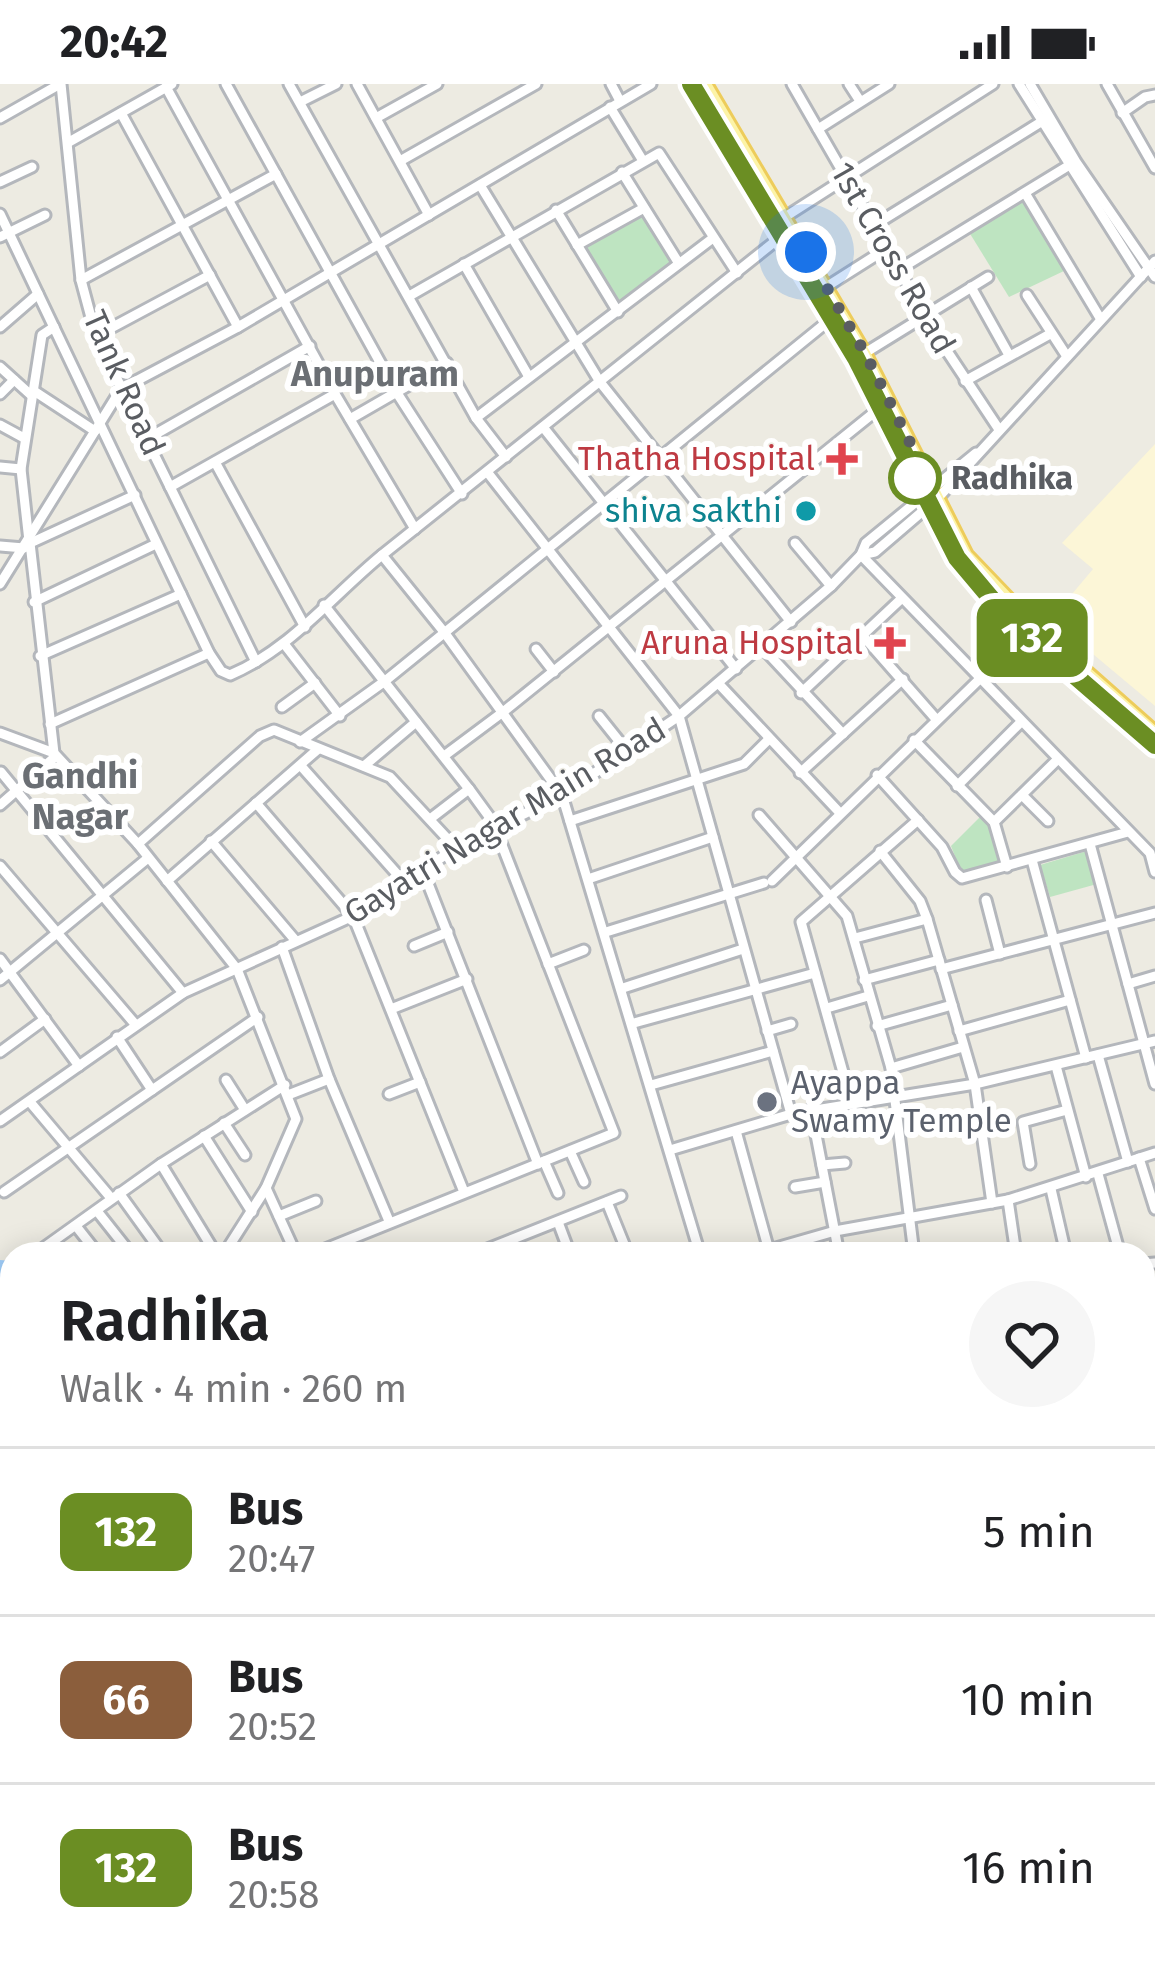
<!DOCTYPE html>
<html lang="en">
<head>
<meta charset="utf-8">
<style>
	body { margin:0; font-family:"Fira Sans",sans-serif; background:#f6f6f6; color:#202124; height:100vh; display:flex; flex-direction:column; font-size:45px; white-space:nowrap }
	* { box-sizing:border-box; margin:0 }
	p { font-size:39px; color:#757577 }
	.icon { flex:none; width:66px; height:66px; fill:none; stroke:currentColor; stroke-width:2; stroke-linecap:round; stroke-linejoin:round }
	.map { position:relative; flex:1; overflow:hidden }
	.sheet { position:absolute; left:0px; top:1158px; width:1155px; height:735px; display:flex; flex-direction:column; background:#fff; border-radius:36px 36px 0 0; box-shadow:0 6px 30px #0003 }
	.sheet>* { flex:none }
	.badge { padding:0 24px; border-radius:18px; font-size:42px; line-height:78px }
	.you { position:absolute; width:60px; height:60px; margin:-30px; border:9px solid #fff; border-radius:50%; background:#1a73e8; box-shadow:0 0 0 18px #1a73e833 }
	.map>.badge { position:absolute; translate:-50% -50%; box-shadow:0 0 0 6px #fff }
	.round { display:grid; place-items:center; flex:none; width:126px; height:126px; border-radius:63px; background:#f6f6f6 }
	.headline { display:flex; align-items:center; justify-content:space-between; height:204px; padding:0 60px }
	h1 { font-size:57px; font-weight:600; line-height:90px }
	ul { padding:0; list-style:none }
	li { display:flex; align-items:center; gap:36px; height:168px; padding:0 60px; border-top:3px solid #e0e0e0 }
	li div { flex:1 }
	li b { display:block; font-size:45px }
	li em { font-style:normal }
	li .badge { min-width:132px; font-weight:700; text-align:center }
	.status { display:flex; justify-content:space-between; align-items:center; height:84px; padding:0 60px; background:#fff; direction:ltr }
	.status svg { height:33px; fill:currentColor }
	.map>svg:first-child { display:block }
</style>
</head>
<body>
<div class="status"><b>20:42</b><svg viewBox="0 0 49 12"><path d="M0 12V9h3v3zM5 12V6h3v6zM10 12V3h3v9zM15 12V0h3v12zM26 1h20v11H26zM47 4h2v5h-2z"/></svg></div>
<div class="map">
<svg width="1155" height="1891" viewBox="0 0 1155 1891">
	<rect width="100%" height="100%" fill="#edebe2"/>
	<polygon fill="#fcf6d7" points="1155,360 1155,622 1051,535 1093,485 1062,459"/>
	<g fill="#bee4c1">
		<polygon points="1024,117 1066,186 1009,213 969,148"/>
		<polygon points="643,127 674,178 619,223 581,162"/>
		<polygon points="981,732 989,742 1001,780 962,790 951,762"/>
		<polygon points="1087,767 1097,800 1050,813 1040,781"/>
	</g>
	<polygon fill="#a2d0fc" points="0,1176 12,1177 12,1304 0,1301"/>
	<g fill="none" stroke-linecap="round" stroke-linejoin="round">
		<g stroke="#b4b7bc" stroke-width="15">
			<g id="minor">
				<polyline points="61,0 81,196 96,252 256,578"/>
				<polyline points="226,0 397,309 462,410"/>
				<polyline points="289,0 476,334 506,373"/>
				<polyline points="357,0 429,131"/>
				<polyline points="611,0 620,17"/>
				<polyline points="792,0 939,255 998,344"/>
				<polyline points="849,0 860,17"/>
				<polyline points="1019,0 1141,193"/>
				<polyline points="1030,0 1076,78 1155,193"/>
				<polyline points="1107,0 1155,84"/>
				<polyline points="166,3 335,310 415,445"/>
				<polyline points="300,18 336,0"/>
				<polyline points="610,23 643,77"/>
				<polyline points="121,29 238,243"/>
				<polyline points="1122,29 1145,13 1155,11"/>
				<polyline points="0,34 60,0"/>
				<polyline points="376,34 437,0"/>
				<polyline points="818,45 889,0"/>
				<polyline points="69,58 172,0"/>
				<polyline points="400,77 536,0"/>
				<polyline points="622,88 678,178"/>
				<polyline points="0,98 32,83"/>
				<polyline points="480,101 600,298 791,538"/>
				<polyline points="1025,109 1100,234"/>
				<polyline points="556,126 618,228"/>
				<path d="M0,130l209,439 12,18 9,4c61,-26 102,-79 152,-120l401,-320"/>
				<polyline points="785,133 993,0"/>
				<polyline points="873,142 1041,38"/>
				<polyline points="0,153 45,131"/>
				<polyline points="577,161 644,124"/>
				<polyline points="464,180 529,293"/>
				<polyline points="900,185 1068,82"/>
				<polyline points="81,196 276,90"/>
				<polyline points="826,203 886,165"/>
				<polyline points="971,203 1009,271"/>
				<polyline points="411,211 659,69 737,189"/>
				<polyline points="1027,211 1066,271"/>
				<polyline points="0,243 38,210"/>
				<polyline points="96,252 210,191"/>
				<polyline points="865,269 988,193"/>
				<polyline points="0,283 32,312"/>
				<polyline points="965,297 1050,250"/>
				<polyline points="34,307 95,347"/>
				<polyline points="0,310 14,296"/>
				<polyline points="476,334 713,154"/>
				<polyline points="350,335 447,279"/>
				<polyline points="0,341 24,354"/>
				<polyline points="543,343 736,585"/>
				<polyline points="147,355 310,262"/>
				<polyline points="215,378 305,543"/>
				<polyline points="0,383 21,385"/>
				<polyline points="488,389 679,632 791,1030"/>
				<polyline points="170,403 335,310"/>
				<polyline points="29,457 21,385 42,251 54,243"/>
				<polyline points="30,459 54,669 138,760"/>
				<polyline points="795,459 831,502"/>
				<polyline points="26,461 135,411"/>
				<polyline points="0,462 24,464"/>
				<polyline points="382,471 444,548 562,711 700,1170"/>
				<polyline points="861,471 1150,769 1155,788"/>
				<polyline points="861,471 875,468 938,414 1155,177"/>
				<polyline points="0,500 121,305 238,243 651,0"/>
				<polyline points="34,518 156,460"/>
				<polyline points="324,521 469,705 430,735"/>
				<polyline points="864,553 936,635"/>
				<polyline points="285,561 340,632"/>
				<polyline points="762,563 843,650"/>
				<polyline points="536,565 554,588"/>
				<polyline points="40,572 181,510"/>
				<polyline points="718,599 839,728"/>
				<polyline points="801,609 901,515"/>
				<polyline points="282,623 315,599"/>
				<polyline points="599,632 627,667"/>
				<polyline points="50,640 209,569"/>
				<polyline points="0,649 54,669"/>
				<polyline points="914,656 994,738 1007,783"/>
				<polyline points="300,658 385,597 832,234"/>
				<polyline points="444,672 503,628 881,323"/>
				<polyline points="301,682 405,799"/>
				<polyline points="364,682 416,638"/>
				<polyline points="1,688 183,909"/>
				<polyline points="800,689 903,595"/>
				<polyline points="877,691 942,763 955,788 962,794 1128,748"/>
				<polyline points="957,702 1020,639"/>
				<polyline points="1022,711 1048,737"/>
				<polyline points="256,719 353,832 464,1108"/>
				<polyline points="0,721 56,672"/>
				<polyline points="759,731 847,832 891,984 914,1170"/>
				<polyline points="570,737 744,680 769,655"/>
				<polyline points="994,738 1058,675"/>
				<polyline points="211,757 295,856"/>
				<polyline points="1090,760 1155,1000"/>
				<polyline points="880,767 920,817 927,835 975,1000 992,1119"/>
				<polyline points="1032,776 1086,974"/>
				<polyline points="0,782 135,940"/>
				<polyline points="423,787 538,1080"/>
				<polyline points="588,795 713,753"/>
				<polyline points="167,797 317,666"/>
				<polyline points="772,797 1027,549"/>
				<polyline points="986,816 1000,870"/>
				<polyline points="606,848 764,799"/>
				<polyline points="855,854 927,835"/>
				<polyline points="414,862 448,848"/>
				<polyline points="282,863 329,995 389,1137"/>
				<polyline points="0,875 79,982"/>
				<polyline points="548,880 584,866"/>
				<polyline points="941,885 1155,829"/>
				<polyline points="0,896 148,774"/>
				<polyline points="864,896 939,876"/>
				<polyline points="1128,900 1155,892"/>
				<polyline points="623,904 743,865"/>
				<polyline points="827,924 868,912"/>
				<polyline points="391,925 467,895"/>
				<polyline points="634,939 815,889"/>
				<polyline points="877,942 952,921"/>
				<polyline points="767,947 791,940"/>
				<polyline points="959,947 1070,916"/>
				<polyline points="117,953 152,1006"/>
				<polyline points="0,968 45,935"/>
				<polyline points="1098,971 1128,1078"/>
				<polyline points="1056,982 1086,1093"/>
				<polyline points="891,984 963,963"/>
				<polyline points="226,996 245,1026"/>
				<polyline points="651,1001 773,967"/>
				<polyline points="389,1010 420,998"/>
				<polyline points="288,1011 329,995"/>
				<polyline points="851,1017 801,838 918,736"/>
				<polyline points="30,1018 111,1114"/>
				<polyline points="811,1025 839,1170"/>
				<polyline points="0,1037 183,909 353,832 456,764 562,711 679,632 831,502 861,471 866,459 976,369"/>
				<polyline points="224,1039 245,1071"/>
				<polyline points="736,1047 770,1170"/>
				<polyline points="204,1052 252,1128"/>
				<polyline points="670,1066 791,1030 975,1000 1155,957"/>
				<polyline points="570,1067 584,1098"/>
				<polyline points="1139,1074 1155,1125"/>
				<polyline points="544,1077 558,1109"/>
				<polyline points="161,1080 216,1170"/>
				<polyline points="1030,1080 1023,1038 1067,1026"/>
				<polyline points="822,1081 845,1079"/>
				<polyline points="1098,1090 1120,1170"/>
				<polyline points="795,1103 825,1098"/>
				<polyline points="266,1104 296,1170"/>
				<polyline points="1051,1105 1066,1170"/>
				<polyline points="4,1108 258,933"/>
				<polyline points="119,1109 163,1170"/>
				<polyline points="1008,1116 1016,1170"/>
				<polyline points="607,1118 628,1170"/>
				<polyline points="97,1127 131,1170"/>
				<polyline points="279,1132 316,1117"/>
				<polyline points="558,1138 570,1170"/>
				<polyline points="76,1142 98,1170"/>
				<polyline points="42,1165 161,1080 285,1001"/>
				<polyline points="224,1170 266,1104 296,1035 237,885 138,760 260,652 274,646 390,693 456,764"/>
				<polyline points="313,1170 614,1049 493,738 469,705"/>
				<polyline points="475,1170 621,1112"/>
				<polyline points="755,1170 835,1147 1008,1116 1155,1069"/>
				<polyline points="1143,1180 1155,1179"/>
				<polyline points="0,1368 12,1405"/>
				<polyline points="0,1469 12,1488"/>
				<polyline points="0,1555 12,1573"/>
				<polyline points="0,1682 12,1669"/>
				<polyline points="0,1715 12,1726"/>
				<polyline points="0,1747 12,1734"/>
				<polyline points="1143,1808 1155,1797"/>
				<polyline points="0,1812 12,1799"/>
				<polyline points="1143,1812 1155,1815"/>
				<polyline points="0,1870 21,1891"/>
				<polyline points="1143,1880 1155,1880"/>
				<polyline points="639,1881 642,1891"/>
				<polyline points="959,1881 964,1891"/>
				<polyline points="409,1891 412,1881"/>
				<polyline points="514,1891 517,1881"/>
				<polyline points="862,1891 865,1881"/>
				<polyline points="1003,1891 1005,1881"/>
				<polyline points="1081,1891 1082,1881"/>
			</g>
		</g>
		<g stroke="#edcc5b" stroke-width="16">
			<g id="major">
				<polyline points="691,0 856,274 957,474 1005,531 1155,661"/>
				<polyline points="706,0 865,269 967,471 1034,541 1155,648"/>
				<polyline points="1143,1328 1155,1328"/>
				<polyline points="1143,1342 1155,1342"/>
				<polyline points="0,1453 12,1450"/>
				<polyline points="0,1465 12,1462"/>
			</g>
		</g>
		<use href="#minor" stroke="#fff" stroke-width="9"/>
		<use href="#major" stroke="#fcf3a7" stroke-width="10"/>
	</g>
	<g fill="none" stroke-linecap="round" stroke-linejoin="round">
		<g stroke="#fff" stroke-width="27">
			<polyline id="line" points="691,0 856,274 957,474 1005,531 1155,661"/>
		</g>
		<use href="#line" stroke="#6b8e23" stroke-width="18"/>
		<polyline stroke="#5a5d62" stroke-width="12" stroke-dasharray="0 21.6" points="806,168 865,269 932,402 922,410 915,394"/>
	</g>
	<g fill="#e0444e" stroke="#fff" stroke-width="4.5">
		<path d="M836 357h12v12h12v12h-12v12h-12v-12h-12v-12h12z"/>
		<path d="M884 541h12v12h12v12h-12v12h-12v-12h-12v-12h12z"/>
	</g>
	<circle fill="#fff" stroke="#6b8e23" stroke-width="6" cx="915" cy="394" r="24"/>
	<circle fill="#0f9aa8" stroke="#fff" stroke-width="4.5" cx="806" cy="427" r="12"/>
	<circle fill="#6b7280" stroke="#fff" stroke-width="4.5" cx="767" cy="1018" r="12"/>
	<g text-anchor="middle" dominant-baseline="central" stroke-width="12" stroke-linejoin="round" paint-order="stroke">
		<g font-size="33" fill="#5a5d62" stroke="#fff">
			<text transform="translate(893 174) rotate(60)">1st Cross Road</text>
			<text transform="translate(124 299) rotate(66)">Tank Road</text>
			<text transform="translate(505 737) rotate(-31)">Gayatri Nagar Main Road</text>
		</g>
		<g font-size="33" fill="#be3a42" stroke="#fff" text-anchor="end">
			<text x="815" y="375">Thatha Hospital</text>
			<text x="863" y="559">Aruna Hospital</text>
		</g>
		<g font-size="33" font-weight="bold" fill="#5a5d62" stroke="#fff" text-anchor="start">
			<text x="951" y="394">Radhika</text>
		</g>
		<g font-size="33" fill="#0d838f" stroke="#fff" text-anchor="end">
			<text x="782" y="427">shiva sakthi</text>
		</g>
		<g font-size="33" fill="#5b616d" stroke="#fff" text-anchor="start">
			<text x="791" y="999">Ayappa<tspan x="791" dy="38">Swamy Temple</tspan></text>
		</g>
		<g font-size="36" font-weight="bold" fill="#6b6f74" stroke="#fff">
			<text x="375" y="290">Anupuram</text>
			<text x="80" y="692">Gandhi<tspan x="80" dy="41">Nagar</tspan></text>
		</g>
	</g>
</svg>
<div class="you" style="left:806px;top:168px"></div>
<b class="badge" style="left:1032px;top:554px;background:#6b8e23;color:#fff">132</b>
<section class="sheet">
<div class="headline"><div><h1>Radhika</h1><p>Walk · 4 min · 260 m</p></div><a class="round"><svg class="icon" aria-label="heart" viewBox="0 0 24 24"><path d="M12 20l-8-8c-3-5 5-10 8-4 3-6 11-1 8 4z"/></svg></a></div>
<ul>
<li><span class="badge" style="background:#6b8e23;color:#fff">132</span><div><b>Bus</b><p>20:47</p></div><em>5 min</em></li>
<li><span class="badge" style="background:#8b5e3c;color:#fff">66</span><div><b>Bus</b><p>20:52</p></div><em>10 min</em></li>
<li><span class="badge" style="background:#6b8e23;color:#fff">132</span><div><b>Bus</b><p>20:58</p></div><em>16 min</em></li>
</ul>
</section>
</div>
</body>
</html>
